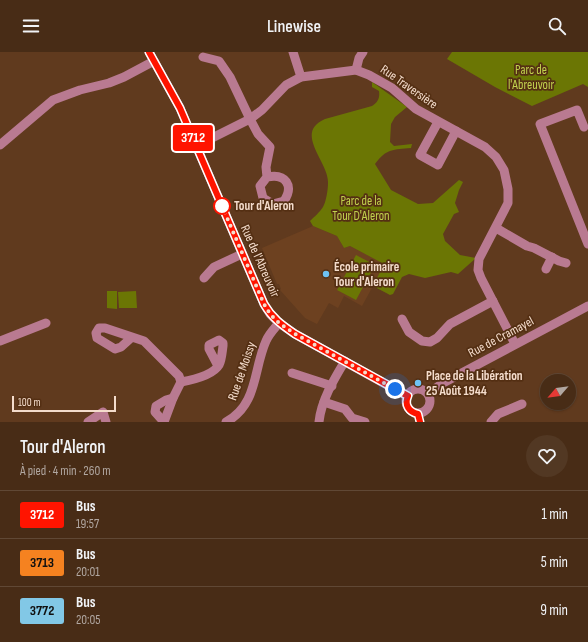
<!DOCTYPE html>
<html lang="fr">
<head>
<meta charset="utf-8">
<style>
	body { margin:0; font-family:"Sofia Sans Condensed",sans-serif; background:#523823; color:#f1f3f6; height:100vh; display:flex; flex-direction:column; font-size:15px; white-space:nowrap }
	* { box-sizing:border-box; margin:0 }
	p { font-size:13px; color:#b1a7a1 }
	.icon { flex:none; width:22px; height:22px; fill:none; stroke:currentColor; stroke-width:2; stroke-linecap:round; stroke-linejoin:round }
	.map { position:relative; height:370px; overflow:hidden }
	.panel { display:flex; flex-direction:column; background:#482c16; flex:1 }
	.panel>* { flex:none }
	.badge { padding:0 8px; border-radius:3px; font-size:14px; line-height:26px }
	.needle { width:26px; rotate:242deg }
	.buttons { position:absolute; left:540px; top:322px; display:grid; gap:8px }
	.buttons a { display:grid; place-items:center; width:36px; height:36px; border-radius:50%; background:#482c16; box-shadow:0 1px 3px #0004,0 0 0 1px #604835; font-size:20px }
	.scale { position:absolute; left:12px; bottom:10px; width:104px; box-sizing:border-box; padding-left:4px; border:2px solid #f4dccc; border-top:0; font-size:11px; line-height:14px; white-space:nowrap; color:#f4dccc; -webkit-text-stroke:3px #542f13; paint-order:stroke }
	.you { position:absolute; width:20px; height:20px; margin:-10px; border:3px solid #fff; border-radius:50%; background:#1a73e8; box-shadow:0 0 0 6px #1a73e833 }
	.map>.badge { position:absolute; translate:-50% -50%; box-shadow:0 0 0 2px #fff }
	.round { display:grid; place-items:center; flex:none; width:42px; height:42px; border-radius:21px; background:#523823 }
	.summary { display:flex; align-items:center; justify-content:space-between; height:68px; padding:0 20px }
	h1 { font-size:19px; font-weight:600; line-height:30px }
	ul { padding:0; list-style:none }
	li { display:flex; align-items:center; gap:12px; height:48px; padding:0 20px; border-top:1px solid #604835 }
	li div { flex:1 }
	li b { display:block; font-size:15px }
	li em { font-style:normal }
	li .badge { min-width:44px; font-weight:700; text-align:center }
	header { display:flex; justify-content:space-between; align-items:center; height:52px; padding:0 20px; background:#482c16; font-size:18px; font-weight:600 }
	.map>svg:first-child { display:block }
</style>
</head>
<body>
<header><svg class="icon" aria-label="menu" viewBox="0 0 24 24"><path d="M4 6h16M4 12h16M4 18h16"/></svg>Linewise<svg class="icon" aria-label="search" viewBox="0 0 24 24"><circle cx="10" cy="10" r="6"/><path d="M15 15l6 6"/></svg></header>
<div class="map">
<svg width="588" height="370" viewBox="0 0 588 370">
	<rect width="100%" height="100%" fill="#603a1e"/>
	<polygon fill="#6d4120" points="313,174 337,184 344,196 350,194 385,212 362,254 344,244 338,256 329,251 317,272 305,266 280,238 281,237 279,232 277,232 262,196"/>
	<g fill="#6b7604">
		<polygon points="452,0 588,0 588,35 583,32 532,54 495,35 447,7"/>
		<path d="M372,30l35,25 -12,10 -4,7 -1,18 4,4 18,-2 -1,4c-18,2 -24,0 -36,16l16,26 27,14 15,-1 26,-23 4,2 -4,8 -4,13 4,9 -5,2 -11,20 2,7 15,14 16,3 -18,16 -7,-2 -26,6 -16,-4 -7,3 -9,17 -3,1 -17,-9 11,-22 -34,-18 -6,2 -7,-12 -24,-10 -3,-5c4,-4 10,-9 13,-14 3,-5 5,-17 5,-24 1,-21 -35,-50 -3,-64l47,-13c6,-4 8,-8 7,-15l-7,-4z"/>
		<polygon points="356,203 375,213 356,248 337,238"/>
		<polygon points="107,239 117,239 117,257 107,256"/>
		<polygon points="136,239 137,256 119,256 118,240"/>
	</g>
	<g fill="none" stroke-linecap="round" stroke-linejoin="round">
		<g stroke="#b97a91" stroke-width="9">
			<polyline points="149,0 180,56 264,252 270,262 279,271 295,282 407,344"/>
			<polyline points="293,0 301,25"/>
			<path d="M203,5l16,4 11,16 20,42 8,15 12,13 -4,20 1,10 -7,9 3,12 10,6 11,-3c10,-15 2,-28 -17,-24"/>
			<polyline points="356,18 359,6 363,0"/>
			<polyline points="438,70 420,103 438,113 456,79"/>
			<polyline points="584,75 577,58 540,72 588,192"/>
			<polyline points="196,92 204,90 250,67 262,58 286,33 301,25 356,18 369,23 392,36 416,57 485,95 496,105 504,118 508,137 508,151 479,207 478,218 481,226 515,292"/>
			<polyline points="0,93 53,48 80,38 109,31 124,25 154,9"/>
			<polyline points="496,176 527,194 534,196 559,209 566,211"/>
			<polyline points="546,217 552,205"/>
			<polyline points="204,226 214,215 242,202"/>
			<polyline points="402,267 409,280 422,289 430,290 437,286 450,272 493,249"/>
			<polyline points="131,286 121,295 115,297 97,286 96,281 99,276 105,276 144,289 179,324 181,330 173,346 164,370"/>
			<polyline points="0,289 46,271"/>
			<polyline points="292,321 332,334"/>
			<path d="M181,330c11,-2 32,-7 38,-17 3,-6 3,-13 4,-19v-3l-4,-3 -10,5v4l9,17"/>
			<circle cx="418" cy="349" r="12"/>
			<polyline points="428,342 443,331 588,254"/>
			<polyline points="324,350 345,357 352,366 365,370"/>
			<polyline points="88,370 103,360 106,370"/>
			<polyline points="164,370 155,360 156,354 166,348 173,346"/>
			<path d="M226,370c32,-17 27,-52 40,-81 3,-7 8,-12 13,-18"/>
			<path d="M319,370c2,-21 15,-43 26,-61"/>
			<polyline points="491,370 498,362 522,352"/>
		</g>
	</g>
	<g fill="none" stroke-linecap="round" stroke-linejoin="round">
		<g stroke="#fff" stroke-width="9">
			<path id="line" d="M149,0l31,56 84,196c8,14 18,21 31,30l113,62c-4,9 1,16 10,18l2,8"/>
		</g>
		<use href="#line" stroke="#ff1400" stroke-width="6"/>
		<polyline stroke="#f4dccc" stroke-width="4" stroke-dasharray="0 7.2" points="222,154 264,252 270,262 279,271 295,282 395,337"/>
	</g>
	<circle fill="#fff" stroke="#ff1400" stroke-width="2" cx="222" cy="154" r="8"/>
	<g fill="#6ec2f3" stroke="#542f13" stroke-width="1.5">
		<circle cx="326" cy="222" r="4"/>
		<circle cx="418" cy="331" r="4"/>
	</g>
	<g text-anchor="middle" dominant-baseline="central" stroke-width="3.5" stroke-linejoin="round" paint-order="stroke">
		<g font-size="13" fill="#c2d34e" stroke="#542f13">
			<text x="531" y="18">Parc de<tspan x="531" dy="15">l'Abreuvoir</tspan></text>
			<text x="361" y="149">Parc de la<tspan x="361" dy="15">Tour D'Aleron</tspan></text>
		</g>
		<g font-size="13" fill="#f4dccc" stroke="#542f13">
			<text transform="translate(409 35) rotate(35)">Rue Traversière</text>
			<text transform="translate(260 209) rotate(66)">Rue de l'Abreuvoir</text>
			<text transform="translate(501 285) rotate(-28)">Rue de Cramayel</text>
			<text transform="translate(242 319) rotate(-71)">Rue de Moissy</text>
		</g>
		<g font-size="13" font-weight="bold" fill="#f4dccc" stroke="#542f13" text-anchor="start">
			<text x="234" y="154">Tour d'Aleron</text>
		</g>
		<g font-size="13" font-weight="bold" fill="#f4dccc" stroke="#542f13" text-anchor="start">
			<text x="334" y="215">École primaire<tspan x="334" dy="15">Tour d'Aleron</tspan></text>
			<text x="426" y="324">Place de la Libération<tspan x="426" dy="15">25 Août 1944</tspan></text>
		</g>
	</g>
</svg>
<div class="buttons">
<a><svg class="needle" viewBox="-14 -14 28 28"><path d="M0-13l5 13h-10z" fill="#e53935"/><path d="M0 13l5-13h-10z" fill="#b1a7a1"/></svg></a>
</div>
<div class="scale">100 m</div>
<div class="you" style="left:395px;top:337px"></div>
<b class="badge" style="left:193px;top:86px;background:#ff1400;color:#fff">3712</b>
</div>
<section class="panel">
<div class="summary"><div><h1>Tour d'Aleron</h1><p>À pied · 4 min · 260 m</p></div><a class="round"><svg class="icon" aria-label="heart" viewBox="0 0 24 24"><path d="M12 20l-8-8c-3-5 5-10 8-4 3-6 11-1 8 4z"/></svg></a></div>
<ul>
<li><span class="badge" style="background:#ff1400;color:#fff">3712</span><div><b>Bus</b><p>19:57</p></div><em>1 min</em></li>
<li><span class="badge" style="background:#f58220;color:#111">3713</span><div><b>Bus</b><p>20:01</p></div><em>5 min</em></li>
<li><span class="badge" style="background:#82c8e6;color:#111">3772</span><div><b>Bus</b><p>20:05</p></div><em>9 min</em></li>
</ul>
</section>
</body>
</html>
